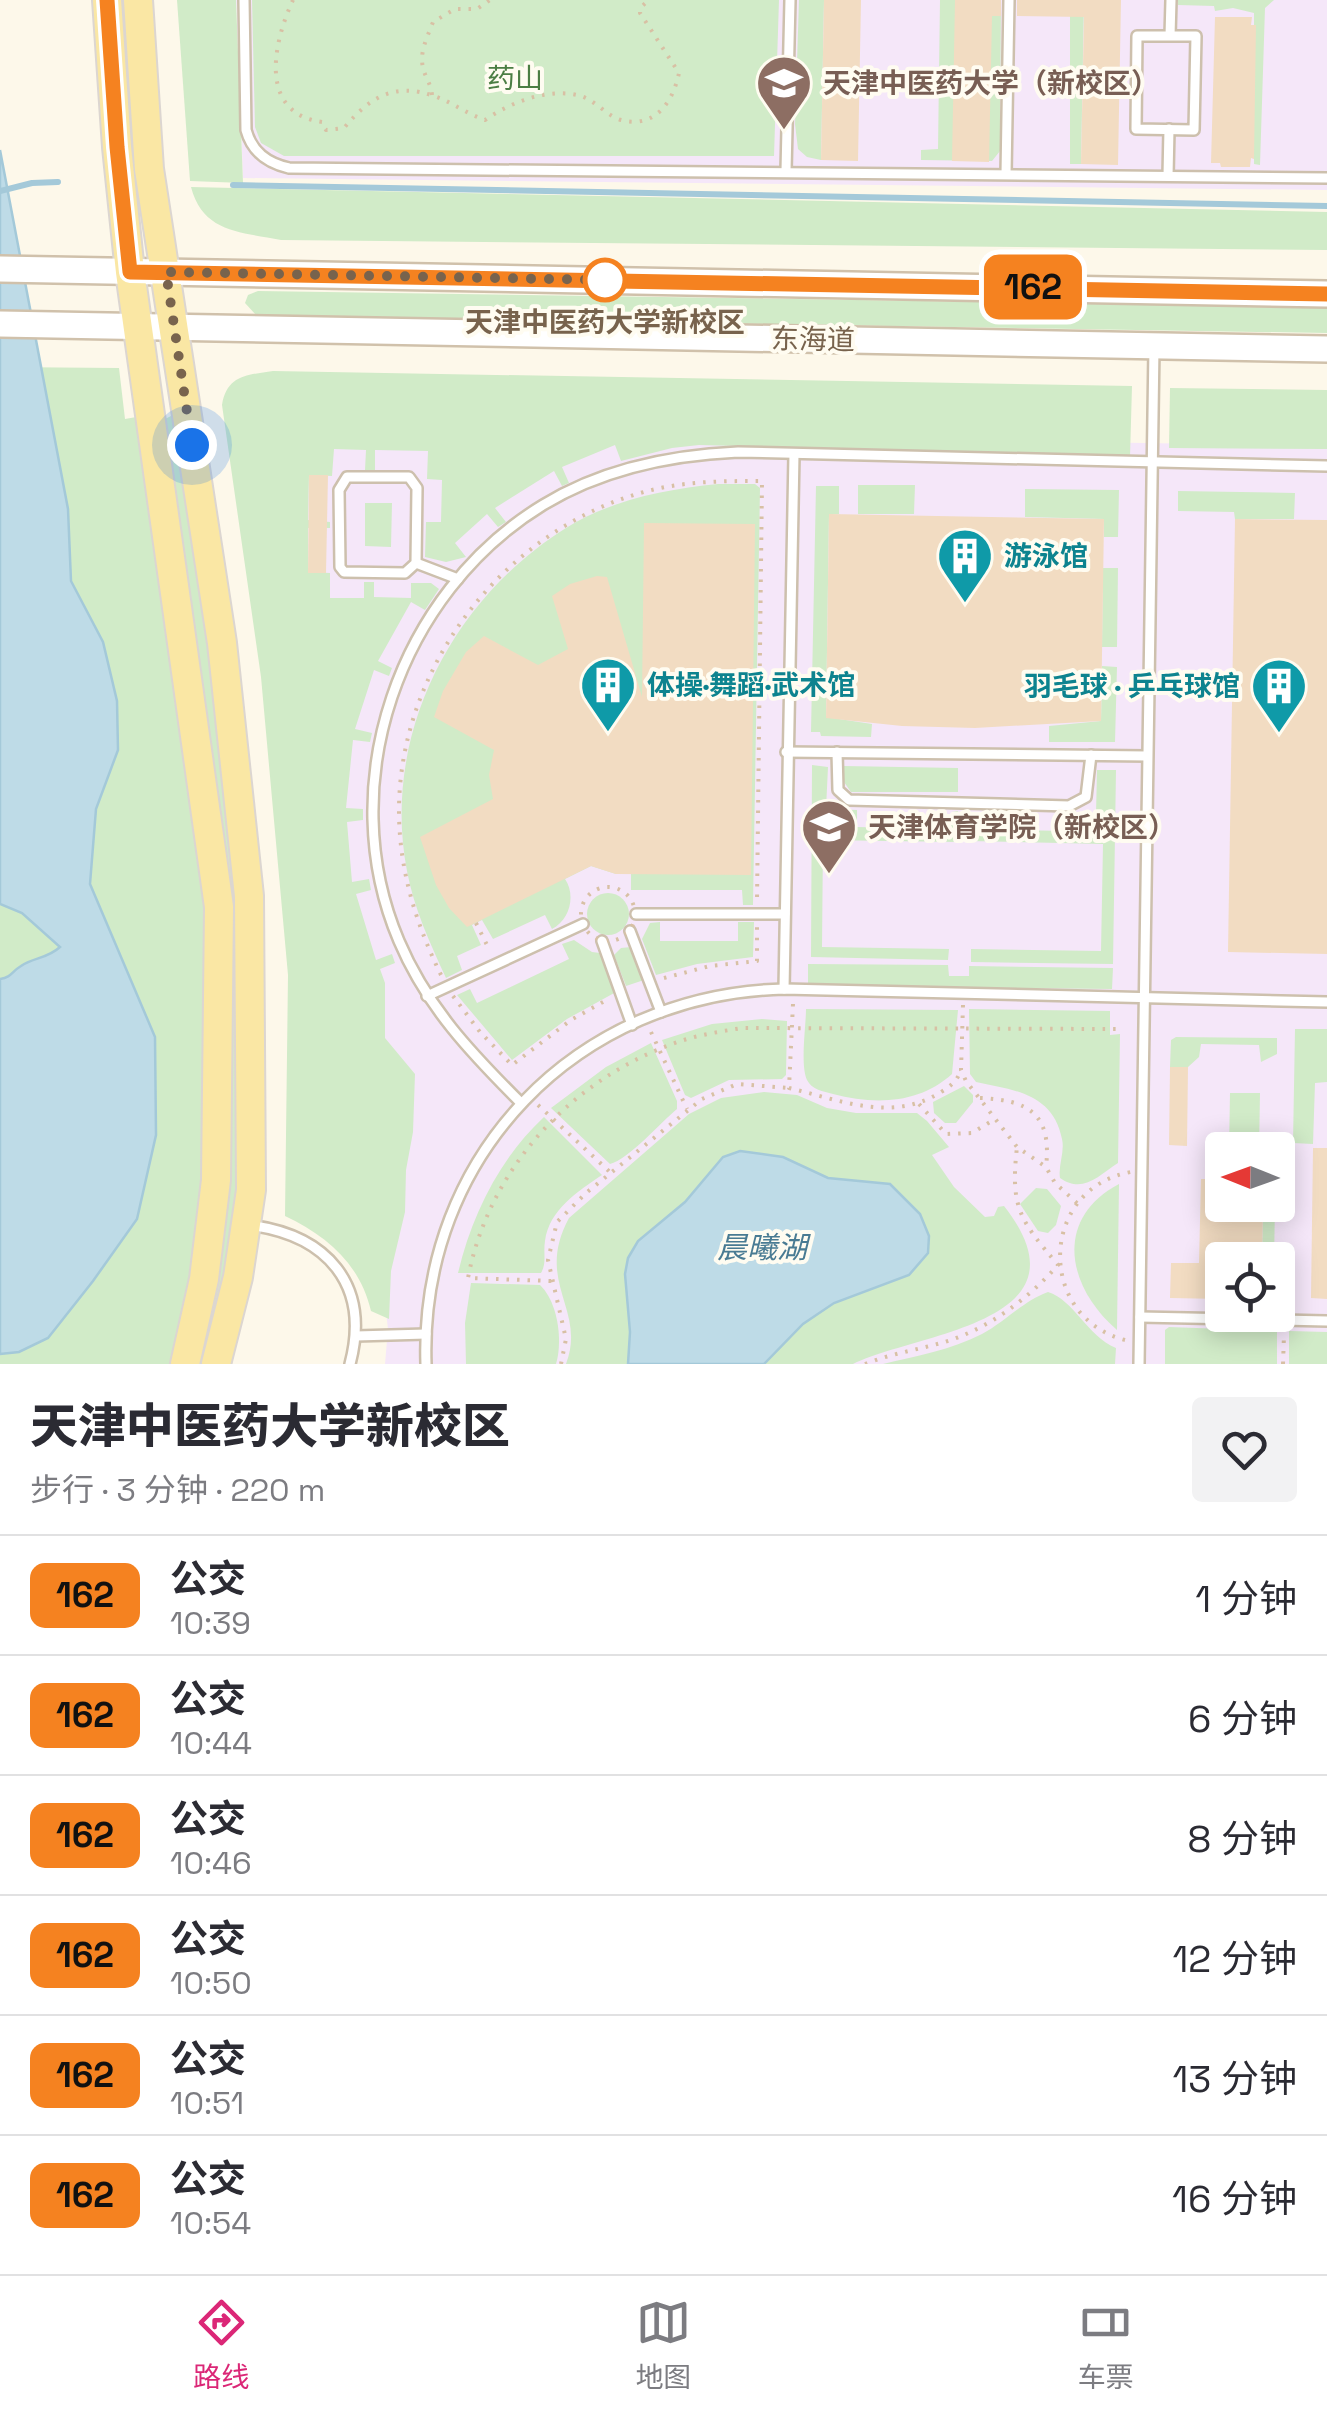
<!DOCTYPE html>
<html lang="zh">
<head>
<meta charset="utf-8">
<style>
	body { margin:0; font-family:"Space Grotesk","Noto Sans SC",sans-serif; background:#f2f2f3; color:#2b2b33; height:100vh; display:flex; flex-direction:column; font-size:38px; white-space:nowrap }
	* { box-sizing:border-box; margin:0 }
	p { font-size:32px; color:#7c7c81 }
	.icon { flex:none; width:55px; height:55px; fill:none; stroke:currentColor; stroke-width:2; stroke-linecap:round; stroke-linejoin:round }
	.map { position:relative; height:1364px; overflow:hidden }
	.side { display:flex; flex-direction:column; background:#fff; flex:1 }
	.side>* { flex:none }
	.badge { padding:0 20px; border-radius:15px; font-size:35px; line-height:65px }
	.needle { width:65px; rotate:271deg }
	.tools { position:absolute; left:1205px; top:1132px; display:grid; gap:20px }
	.tools a { display:grid; place-items:center; width:90px; height:90px; border-radius:10px; background:#fff; box-shadow:0 5px 25px #0003; font-size:50px }
	.you { position:absolute; width:50px; height:50px; margin:-25px; border:8px solid #fff; border-radius:50%; background:#1a73e8; box-shadow:0 0 0 15px #1a73e833 }
	.map>.badge { position:absolute; translate:-50% -50%; box-shadow:0 0 0 5px #fff }
	.round { display:grid; place-items:center; flex:none; width:105px; height:105px; border-radius:10px; background:#f2f2f3 }
	.overview { display:flex; align-items:center; justify-content:space-between; height:170px; padding:0 30px }
	h1 { font-size:48px; font-weight:800; line-height:75px }
	ul { padding:0; list-style:none }
	li { display:flex; align-items:center; gap:30px; height:120px; padding:0 30px; border-top:2px solid #e1e1e2 }
	li div { flex:1 }
	li b { display:block; font-size:38px }
	li em { font-style:normal }
	li .badge { min-width:110px; font-weight:700; text-align:center }
	.tab-bar { display:flex; justify-content:space-around; align-items:center; height:140px; border-top:2px solid #e1e1e2; background:#fff; font-size:28px; color:#7c7c81 }
	.tab-bar a { display:grid; justify-items:center; gap:5px }
	.tab-bar .selected { color:#db2777 }
	.map>svg:first-child { display:block }
</style>
</head>
<body>
<div class="map">
<svg width="1327" height="1364" viewBox="0 0 1327 1364">
	<rect width="100%" height="100%" fill="#fdf8ea"/>
	<g fill="#f5e7f9" fill-rule="evenodd">
		<polygon points="236,0 1327,0 1327,190 243,178"/>
		<path d="M283,429l1044,17v918h-942l3,-35zM1222,1150h56v55h-56zM1222,1260h56v55h-56z"/>
	</g>
	<g fill="#d1ebc8">
		<polygon points="177,0 236,0 243,183 190,181"/>
		<polygon points="252,0 779,0 774,156 284,156 261,143 255,127"/>
		<polygon points="799,0 824,0 821,160 807,157 798,149 795,124"/>
		<polygon points="940,0 1001,0 1000,151 992,161 921,160 921,150 938,149"/>
		<polygon points="1070,0 1084,0 1081,164 1070,164"/>
		<polygon points="1178,0 1274,0 1265,8 1260,165 1254,164 1254,13 1233,8 1215,11 1214,6 1178,5"/>
		<path d="M191,187l1136,25v38l-1046,-10c-40,-8 -78,-7 -90,-53z"/>
		<polygon points="258,291 1327,307 1327,333 257,316 245,303 248,295"/>
		<polygon points="0,367 119,368 125,419 142,416 204,898 205,1172 198,1237 174,1364 0,1364"/>
		<path d="M273,371l859,15 -2,71 -431,-12 -27,3 -51,13 -6,-16 -53,22 7,16 -7,3 -8,-15 -59,37 11,14 -8,5 -11,-13 -32,29 11,14 -20,5 -21,-5 1,-35h15l1,-42 -15,-1 1,-28 -53,-1v20h-10l1,-20 -32,-1 -2,27 -23,-1 -1,45 22,2v6h-22v44l22,1v25h34v-16h10v15l37,1v-15h20l8,6 -14,21 -14,-8 -33,59 14,7 -3,8 -15,-6 -19,59 17,4 -2,9 -17,-2 -7,68 17,1v11l-16,2 5,60 17,-3 2,11 -15,4 20,66 16,-6 3,9 -15,6 5,14v55l30,36 -2,58 -7,38 -1,42 -14,59 -2,48 -18,-8c-11,-47 -44,-75 -86,-95l3,-241 -27,-298 -39,-272c5,-30 25,-30 51,-34z"/>
		<polygon points="1170,388 1327,390 1327,449 1169,448"/>
		<polygon points="171,416 176,418 232,823 242,946 240,1192 219,1295 201,1364 193,1364 233,962 233,912 161,421"/>
		<path d="M718,484h37l5,4 -7,417h-10l-1,-15h-111v-16h-15l-25,-8 -26,13c11,16 5,41 -13,50l-7,-14 -52,24 -11,-19 -10,5 9,20 -24,11 5,14 -16,8c-16,-35 -32,-69 -39,-107 -26,-135 44,-271 159,-343 45,-28 100,-39 152,-44z"/>
		<polygon points="858,485 915,485 914,514 858,514"/>
		<polygon points="816,486 839,486 839,514 829,515 826,717 872,724 871,737 821,736 820,732 811,732"/>
		<polygon points="1025,489 1119,490 1118,537 1104,537 1104,519 1025,517"/>
		<polygon points="1178,491 1295,493 1294,519 1235,519 1234,512 1178,511"/>
		<polygon points="365,503 392,503 391,547 365,546"/>
		<polygon points="1103,568 1118,568 1117,647 1102,647"/>
		<polygon points="1102,666 1117,667 1115,742 1049,742 1049,726 1101,721"/>
		<polygon points="812,765 828,767 826,809 857,810 857,827 951,829 952,812 958,811 956,842 823,840 822,947 949,949 948,960 811,957"/>
		<polygon points="844,766 958,768 958,792 851,792 844,782"/>
		<polygon points="1097,770 1116,770 1113,964 971,962 971,949 1101,951 1103,844 969,841 969,829 1064,831 1065,813 1096,814"/>
		<circle cx="608" cy="914" r="21"/>
		<polygon points="660,922 660,941 738,941 738,922 754,922 753,957 697,964 656,975 642,939 650,923"/>
		<polygon points="574,940 592,952 600,953 616,992 567,1019 512,1060 457,995 470,989 477,1003 569,959 562,944"/>
		<polygon points="631,947 644,980 626,986 614,955 621,948"/>
		<polygon points="808,964 948,965 949,976 969,976 969,966 1113,968 1112,989 808,986"/>
		<path d="M806,1009l152,1 -6,64c-33,30 -77,31 -119,20 -10,-3 -21,-4 -26,-14 -7,-15 -1,-54 -1,-71z"/>
		<path d="M969,1009l141,2v24l10,-1 -2,129c-20,13 -35,31 -58,15 -2,-13 5,-26 2,-39 -9,-46 -49,-49 -86,-57l-6,-8z"/>
		<polygon points="762,1019 787,1021 786,1075 782,1079 729,1080 691,1098 685,1095 662,1040 712,1024"/>
		<polygon points="1295,1029 1327,1029 1327,1082 1315,1083 1313,1144 1293,1143"/>
		<polygon points="1176,1037 1277,1038 1277,1054 1261,1062 1259,1045 1201,1044 1199,1057 1188,1067 1170,1067 1171,1040"/>
		<path d="M651,1043l26,58v8c-16,13 -49,51 -67,55l-59,-56 55,-41z"/>
		<polygon points="964,1086 973,1095 973,1102 956,1123 945,1123 934,1113 933,1102"/>
		<path d="M764,1092l33,3 30,13 29,5h61l10,8 22,26 -17,8 22,32 31,30 9,-1 4,-9 6,-1c92,117 -85,126 -151,158h-287c21,-55 -32,-81 3,-146l120,-104 32,-16z"/>
		<polygon points="1230,1093 1260,1093 1259,1150 1229,1150"/>
		<path d="M544,1117l58,58c-24,16 -53,35 -57,66 -2,12 2,22 -4,32h-83c14,-59 42,-115 86,-156z"/>
		<path d="M1119,1184l-2,146c-50,-43 -64,-111 2,-146z"/>
		<polygon points="1036,1188 1047,1189 1061,1206 1056,1225 1048,1233 1038,1231 1020,1204"/>
		<polygon points="1263,1205 1275,1205 1274,1260 1262,1260"/>
		<path d="M471,1283l69,2c18,17 23,56 16,79h-90l-1,-41z"/>
		<path d="M1048,1292c26,8 39,44 68,56l-1,16h-232c33,-8 68,-14 99,-30 23,-12 41,-33 66,-42z"/>
		<polygon points="1169,1327 1277,1331 1277,1364 1165,1364 1165,1330"/>
		<polygon points="1289,1331 1327,1332 1327,1364 1289,1364"/>
	</g>
	<g fill="#bedbe7" stroke="#a4c9d9" stroke-width="2.5">
		<path d="M0,150l68,359 3,72 32,61 14,59 1,49 -22,59 -6,75 65,153 1,98 -19,84 -44,62 -45,57 -29,14 -19,2v-375c12,-2 11,-7 21,-13 13,-9 26,-7 39,-19l-38,-34 -22,-9z"/>
		<polygon points="740,1151 783,1157 828,1178 890,1184 920,1214 929,1236 928,1253 909,1275 834,1303 803,1324 764,1364 628,1364 630,1332 625,1274 628,1258 638,1241 685,1202 723,1157"/>
	</g>
	<g fill="none" stroke-linecap="round" stroke-linejoin="round">
		<g stroke="#a4c9d9" stroke-width="6">
			<polyline points="233,185 1327,206"/>
			<polyline points="0,191 32,183 58,182"/>
		</g>
	</g>
	<g fill="#f2dcc2">
		<polygon points="824,0 861,0 858,161 821,160"/>
		<polygon points="955,0 1001,0 1001,16 992,16 989,162 952,161"/>
		<polygon points="1017,0 1121,0 1118,165 1081,164 1084,17 1017,16"/>
		<polygon points="1215,17 1252,17 1251,25 1256,25 1254,159 1251,158 1250,167 1221,167 1220,163 1211,163"/>
		<polygon points="309,475 328,475 326,573 308,573"/>
		<polygon points="829,514 1104,519 1101,721 975,728 902,726 826,718"/>
		<polygon points="1235,519 1327,520 1327,954 1228,952"/>
		<polygon points="644,523 755,524 751,875 616,874 591,866 467,927 449,908 436,885 420,837 493,799 489,775 494,750 434,717 443,691 466,652 484,636 538,665 568,649 552,596 570,584 597,576 607,577 642,697"/>
		<polygon points="1170,1067 1188,1067 1187,1146 1169,1145"/>
		<polygon points="1313,1148 1327,1148 1327,1299 1311,1298"/>
		<polygon points="1201,1179 1222,1179 1222,1205 1263,1205 1262,1260 1222,1260 1222,1299 1170,1298 1171,1263 1199,1263"/>
	</g>
	<g fill="none" stroke-linecap="round" stroke-linejoin="round">
		<g stroke="#cdc0ad" stroke-width="14">
			<g id="lane">
				<path d="M244,0l2,130c6,22 21,33 43,38l1038,10"/>
				<polyline points="1170,36 1196,36 1194,130 1136,129 1137,36 1170,36 1171,0"/>
				<polyline points="786,171 790,0"/>
				<polyline points="1006,174 1009,0"/>
				<polyline points="1168,176 1169,129"/>
				<polygon points="347,477 409,477 417,488 416,563 405,573 344,572 340,567 339,490"/>
				<polyline points="416,563 458,579"/>
				<polyline points="786,752 1147,756"/>
				<polyline points="837,752 838,790 849,800 1069,806 1086,797 1091,755"/>
				<polyline points="636,914 785,914"/>
				<polyline points="630,931 661,1012"/>
				<polyline points="602,941 632,1025"/>
				<polyline points="784,989 794,454"/>
				<polyline points="427,996 583,924"/>
				<path d="M521,1103c-50,-50 -94,-96 -122,-162 -67,-157 0,-348 144,-436 59,-36 127,-50 195,-53l589,14"/>
				<path d="M249,1225c78,10 122,59 101,139"/>
				<polyline points="1140,1317 1327,1321"/>
				<polyline points="356,1336 426,1334"/>
				<path d="M426,1364c-7,-208 151,-370 358,-375l543,13"/>
				<polyline points="1139,1364 1154,347"/>
			</g>
		</g>
		<g stroke="#d0c1ab" stroke-width="30">
			<g id="secondary">
				<polyline points="0,269 1327,294"/>
				<polyline points="0,324 1327,349"/>
			</g>
		</g>
		<g stroke="#dcd6d1" stroke-width="32">
			<g id="primary">
				<polyline points="107,0 117,147 130,272 219,907 216,1180 204,1279 185,1364"/>
				<polyline points="138,0 149,169 222,643 249,896 251,1190 238,1277 216,1364"/>
			</g>
		</g>
		<g stroke="#d8c0a4" stroke-width="4" stroke-dasharray="2.5 8" stroke-linecap="butt">
			<path d="M293,0c-20,43 -35,113 29,122l4,8 18,-2c26,-31 50,-46 90,-32 18,6 33,18 51,24 26,-18 64,-33 96,-24 15,5 26,20 40,24 34,9 52,-18 58,-47l-39,-60v-5l9,-8"/>
			<path d="M432,95c-1,-11 -5,-14 -8,-24 -6,-17 3,-33 9,-49l22,-13h22l13,-9"/>
			<circle cx="608" cy="914" r="27"/>
			<polyline points="476,923 490,951"/>
			<path d="M441,975c-25,-51 -41,-103 -42,-160 -2,-151 111,-293 257,-326 35,-8 71,-8 106,-8l-5,420"/>
			<polyline points="664,978 710,966 757,961 757,925"/>
			<polyline points="453,996 480,1032 512,1065 571,1020 610,998"/>
			<path d="M793,1004l-4,84c51,12 103,35 152,4 10,-6 16,-11 20,-22"/>
			<polyline points="963,1005 961,1070 966,1081 1017,1147 1046,1167 1055,1183 1078,1204"/>
			<polyline points="651,1032 687,1109"/>
			<path d="M980,1098c50,2 72,17 66,69"/>
			<polyline points="919,1104 946,1134 972,1133 995,1119"/>
			<polyline points="538,1105 611,1173"/>
			<path d="M551,1281l-83,-3c20,-106 99,-194 199,-232 24,-10 50,-14 75,-18l377,1"/>
			<path d="M1125,1340c-89,-23 -86,-152 6,-168"/>
			<polyline points="561,1364 566,1339 548,1260 557,1222 586,1193 702,1099 737,1084 789,1088"/>
			<path d="M865,1364c25,-10 51,-14 76,-21 46,-13 86,-43 117,-78 -38,-45 -48,-57 -41,-118"/>
			<polyline points="1283,1364 1284,1335"/>
		</g>
		<use href="#lane" stroke="#fff" stroke-width="9"/>
		<use href="#secondary" stroke="#fff" stroke-width="25"/>
		<use href="#primary" stroke="#fae7a4" stroke-width="28"/>
	</g>
	<g fill="none" stroke-linecap="round" stroke-linejoin="round">
		<g stroke="#fff" stroke-width="22">
			<polyline id="line" points="107,0 117,147 130,272 1327,294"/>
		</g>
		<use href="#line" stroke="#f58220" stroke-width="15"/>
		<polyline stroke="#78634d" stroke-width="10" stroke-dasharray="0 18" points="192,445 166,272 605,280"/>
	</g>
	<defs>
		<g id="university-pin" transform="scale(2.875)"><path d="M0 17L-7.5 6A9.5 9.5 0 1 1 7.5 6Z" fill="#8d6e63" stroke="#fffcf1"/><path d="M0-5L7-2L0 1L-7-2ZM-4 1L0 2.5L4 1V4Q0 6-4 4Z" fill="#fff"/></g>
		<g id="building-pin" transform="scale(2.875)"><path d="M0 17L-7.5 6A9.5 9.5 0 1 1 7.5 6Z" fill="#0f9aa8" stroke="#fffcf1"/><path d="M-4-6H4V6H1V3H-1V6H-4ZM-2.5-4.3h1.7v1.8h-1.7ZM.8-4.3h1.7v1.8H.8ZM-2.5-1h1.7V.8h-1.7ZM.8-1h1.7V.8H.8Z" fill="#fff"/></g>
	</defs>
	<g fill-rule="evenodd">
		<use href="#university-pin" x="784" y="83"/>
		<use href="#building-pin" x="965" y="556"/>
		<use href="#building-pin" x="608" y="685"/>
		<use href="#building-pin" x="1279" y="686"/>
		<use href="#university-pin" x="829" y="827"/>
	</g>
	<circle fill="#fff" stroke="#f58220" stroke-width="5" cx="605" cy="280" r="20"/>
	<g text-anchor="middle" dominant-baseline="central" stroke-width="8" stroke-linejoin="round" paint-order="stroke">
		<g font-size="28" fill="#4c7e44" stroke="#fffcf1">
			<text x="515" y="78">药山</text>
		</g>
		<g font-size="28" font-weight="bold" fill="#785e54" stroke="#fffcf1" text-anchor="start">
			<text x="823" y="83">天津中医药大学（新校区）</text>
			<text x="868" y="827">天津体育学院（新校区）</text>
		</g>
		<g font-size="28" font-weight="bold" fill="#78634d" stroke="#fffcf1">
			<text x="605" y="322">天津中医药大学新校区</text>
		</g>
		<g font-size="28" fill="#78634d" stroke="#fffcf1">
			<text transform="translate(813 339) rotate(1)">东海道</text>
		</g>
		<g font-size="28" font-weight="bold" fill="#0d838f" stroke="#fffcf1" text-anchor="start">
			<text x="1004" y="556">游泳馆</text>
			<text x="647" y="685">体操·舞蹈·武术馆</text>
			<text x="1240" y="686" text-anchor="end">羽毛球 · 乒乓球馆</text>
		</g>
		<g font-size="30" font-style="italic" fill="#497b93" stroke="#fffcf1">
			<text x="762" y="1247">晨曦湖</text>
		</g>
	</g>
</svg>
<div class="tools">
<a><svg class="needle" viewBox="-14 -14 28 28"><path d="M0-13l5 13h-10z" fill="#e53935"/><path d="M0 13l5-13h-10z" fill="#7c7c81"/></svg></a>
<a><svg class="icon" aria-label="locate" viewBox="0 0 24 24"><circle cx="12" cy="12" r="6"/><path d="M12 2v4M12 18v4M2 12h4M18 12h4"/></svg></a>
</div>
<div class="you" style="left:192px;top:445px"></div>
<b class="badge" style="left:1033px;top:287px;background:#f58220;color:#111">162</b>
</div>
<section class="side">
<div class="overview"><div><h1>天津中医药大学新校区</h1><p>步行 · 3 分钟 · 220 m</p></div><a class="round"><svg class="icon" aria-label="heart" viewBox="0 0 24 24"><path d="M12 20l-8-8c-3-5 5-10 8-4 3-6 11-1 8 4z"/></svg></a></div>
<ul>
<li><span class="badge" style="background:#f58220;color:#111">162</span><div><b>公交</b><p>10:39</p></div><em>1 分钟</em></li>
<li><span class="badge" style="background:#f58220;color:#111">162</span><div><b>公交</b><p>10:44</p></div><em>6 分钟</em></li>
<li><span class="badge" style="background:#f58220;color:#111">162</span><div><b>公交</b><p>10:46</p></div><em>8 分钟</em></li>
<li><span class="badge" style="background:#f58220;color:#111">162</span><div><b>公交</b><p>10:50</p></div><em>12 分钟</em></li>
<li><span class="badge" style="background:#f58220;color:#111">162</span><div><b>公交</b><p>10:51</p></div><em>13 分钟</em></li>
<li><span class="badge" style="background:#f58220;color:#111">162</span><div><b>公交</b><p>10:54</p></div><em>16 分钟</em></li>
</ul>
</section>
<nav class="tab-bar">
<a class="selected"><svg class="icon" aria-label="directions" viewBox="0 0 24 24"><path d="M12 3l9 9-9 9-9-9zM9 14v-3h6M13 9l2 2-2 2"/></svg>路线</a>
<a><svg class="icon" aria-label="map" viewBox="0 0 24 24"><path d="M3 6l6-2 6 2 6-2v14l-6 2-6-2-6 2zM9 4v14M15 6v14"/></svg>地图</a>
<a><svg class="icon" aria-label="tickets" viewBox="0 0 24 24"><path d="M3 7h18v10H3zM15 7v10"/></svg>车票</a>
</nav>
</body>
</html>
